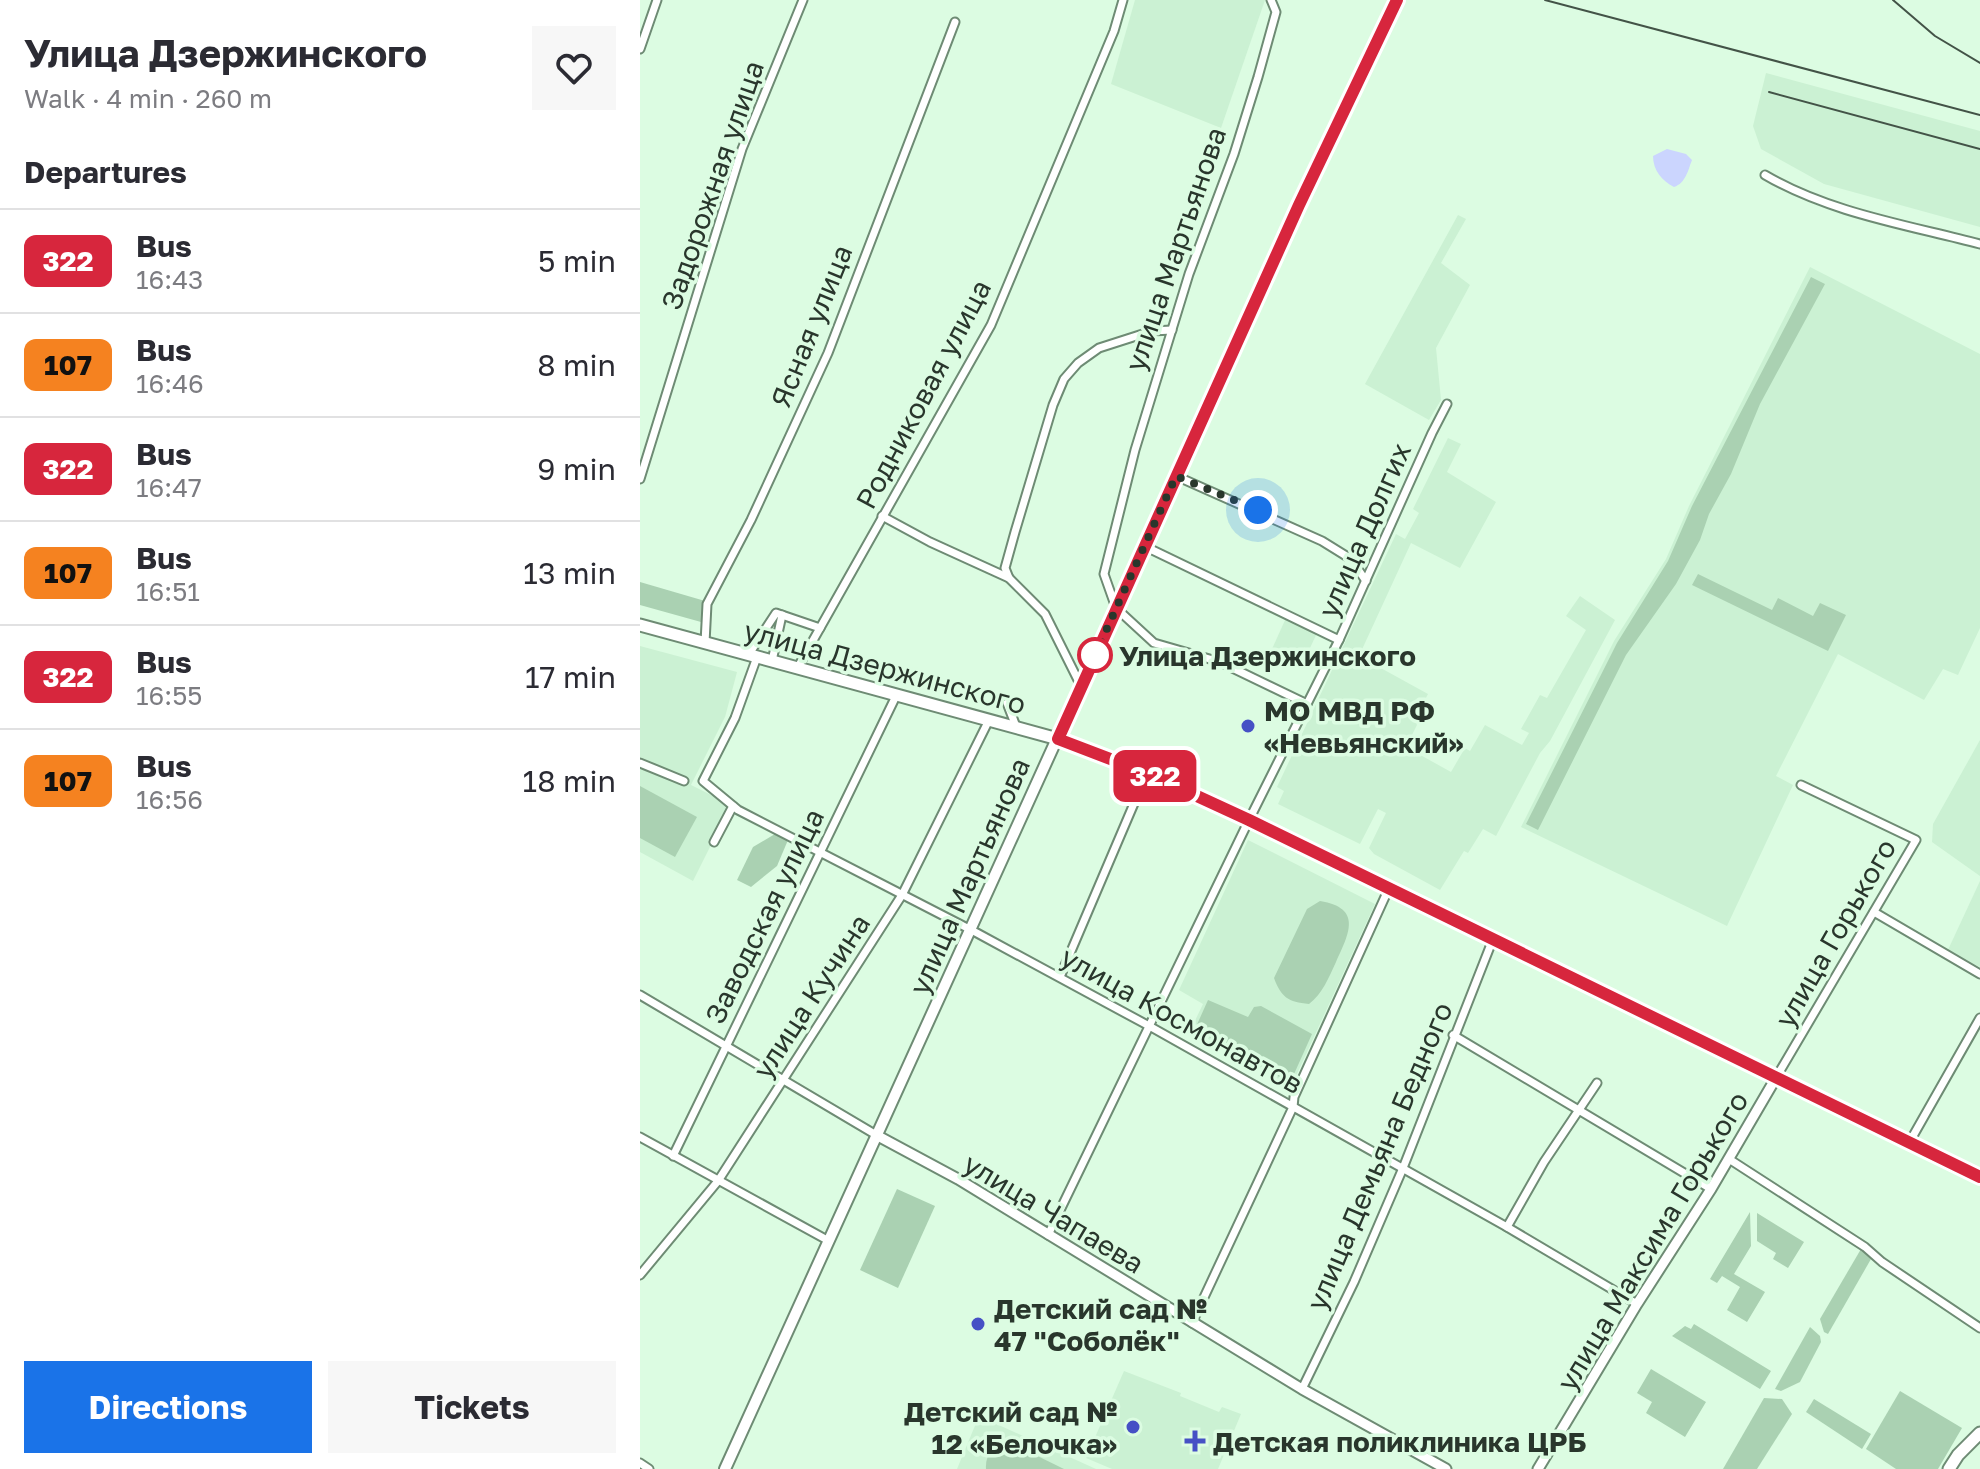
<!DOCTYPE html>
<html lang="en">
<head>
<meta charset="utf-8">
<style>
	body { margin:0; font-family:"Golos Text",sans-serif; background:#f7f7f7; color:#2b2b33; height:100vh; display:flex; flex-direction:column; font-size:30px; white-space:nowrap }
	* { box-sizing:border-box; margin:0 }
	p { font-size:26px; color:#7c7c81 }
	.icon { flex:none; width:44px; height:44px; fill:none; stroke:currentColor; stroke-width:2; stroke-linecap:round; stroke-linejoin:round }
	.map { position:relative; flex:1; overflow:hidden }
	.drawer { display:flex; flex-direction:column; background:#fff; width:640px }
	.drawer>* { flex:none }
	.badge { padding:0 16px; border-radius:12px; font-size:28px; line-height:52px }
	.you { position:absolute; width:40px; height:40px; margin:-20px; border:6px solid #fff; border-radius:50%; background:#1a73e8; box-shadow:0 0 0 12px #1a73e833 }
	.map>.badge { position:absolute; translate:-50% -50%; box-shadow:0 0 0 4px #fff }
	h2 { padding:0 24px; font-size:30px; line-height:72px }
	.round { display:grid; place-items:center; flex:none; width:84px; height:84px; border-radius:0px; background:#f7f7f7 }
	.summary { display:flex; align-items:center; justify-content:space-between; height:136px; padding:0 24px }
	h1 { font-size:38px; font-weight:700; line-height:60px }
	.cta { display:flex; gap:16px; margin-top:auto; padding:16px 24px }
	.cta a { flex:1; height:92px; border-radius:0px; background:#1a73e8; color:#fff; font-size:32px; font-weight:700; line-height:92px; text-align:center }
	.cta a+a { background:#f7f7f7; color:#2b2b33 }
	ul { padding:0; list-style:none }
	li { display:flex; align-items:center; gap:24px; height:104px; padding:0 24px; border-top:2px solid #e1e1e2 }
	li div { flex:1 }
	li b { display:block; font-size:30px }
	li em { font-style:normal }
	li .badge { min-width:88px; font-weight:700; text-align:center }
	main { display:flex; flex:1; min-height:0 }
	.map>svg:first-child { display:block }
</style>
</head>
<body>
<main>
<section class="drawer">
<div class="summary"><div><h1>Улица Дзержинского</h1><p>Walk · 4 min · 260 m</p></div><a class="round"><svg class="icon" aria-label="heart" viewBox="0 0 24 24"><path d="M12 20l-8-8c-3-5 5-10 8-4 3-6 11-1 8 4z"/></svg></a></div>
<h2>Departures</h2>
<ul>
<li><span class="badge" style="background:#d7263d;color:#fff">322</span><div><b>Bus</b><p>16:43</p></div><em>5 min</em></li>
<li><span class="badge" style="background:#f58220;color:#111">107</span><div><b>Bus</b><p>16:46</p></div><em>8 min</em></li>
<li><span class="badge" style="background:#d7263d;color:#fff">322</span><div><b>Bus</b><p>16:47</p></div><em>9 min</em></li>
<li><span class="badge" style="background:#f58220;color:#111">107</span><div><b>Bus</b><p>16:51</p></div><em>13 min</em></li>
<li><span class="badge" style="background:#d7263d;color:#fff">322</span><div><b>Bus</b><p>16:55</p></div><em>17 min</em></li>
<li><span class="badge" style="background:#f58220;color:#111">107</span><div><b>Bus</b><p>16:56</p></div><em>18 min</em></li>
</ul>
<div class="cta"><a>Directions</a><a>Tickets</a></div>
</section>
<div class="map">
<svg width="1340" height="1469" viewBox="0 0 1340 1469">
	<rect width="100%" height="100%" fill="#dcfce2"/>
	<g fill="#cbf1d3">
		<polygon points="495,0 625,0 581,128 471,84"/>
		<polygon points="1126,73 1340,131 1340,227 1184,184 1121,149 1113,126"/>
		<polygon points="818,215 826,219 801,263 830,285 796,348 801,400 789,420 725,384"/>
		<polygon points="1170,267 1340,354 1340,628 1318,675 1303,669 1284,700 1198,654 1136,776 1153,785 1087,926 881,827 974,641 1026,559 1049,506"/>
		<polygon points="808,438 821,444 807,472 856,502 820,568 771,543 719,656 788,694 778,713 782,715 766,747 811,772 825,748 830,751 845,725 882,745 889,733 881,729 900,695 907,698 946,630 926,616 940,596 975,620 910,741 900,753 856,836 843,829 828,853 824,851 800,890 734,854 729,848 746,813 738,809 720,844 638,804 644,791 637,787 756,534 765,539 779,513 773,509"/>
		<polygon points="646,618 677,633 663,663 632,649"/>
		<polygon points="0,646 97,672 85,717 51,785 91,805 53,881 0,852"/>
		<polygon points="1340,740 1340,876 1292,842 1293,824"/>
		<polygon points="608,840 735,904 651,1087 551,1029 563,1004 539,990"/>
		<polygon points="1340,881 1340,967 1307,952"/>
		<polygon points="484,1371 541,1393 540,1396 579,1412 582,1407 601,1414 578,1469 472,1469 446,1458"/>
		<polygon points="339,1416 456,1469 317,1469"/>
	</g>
	<g fill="#aad1b2">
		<polygon points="1171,277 1185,284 1120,404 1091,474 1069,514 1060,540 1036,584 986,655 898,830 886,824 977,643 1028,561 1052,506"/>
		<polygon points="1058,574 1132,610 1138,598 1173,616 1180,603 1206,615 1188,651 1052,585"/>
		<polygon points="0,582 65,601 61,622 0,605"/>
		<polygon points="0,786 57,817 35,857 0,838"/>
		<polygon points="135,834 148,840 137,866 111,887 97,880 113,847"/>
		<path d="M680,901c43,7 29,33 16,61 -8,17 -13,31 -27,42 -21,-2 -28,-7 -35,-26l33,-69z"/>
		<polygon points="568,1000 608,1017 614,1007 621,1006 672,1034 650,1083 555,1029"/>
		<polygon points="257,1189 295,1206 258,1288 220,1270"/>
		<polygon points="1110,1212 1111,1246 1094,1274 1125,1292 1107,1322 1087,1310 1100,1287 1082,1276 1077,1283 1070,1279"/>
		<polygon points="1117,1213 1164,1242 1148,1268 1133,1259 1136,1253 1117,1241"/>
		<polygon points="1221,1249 1231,1259 1188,1334 1184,1332 1180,1319"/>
		<polygon points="1054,1324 1131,1371 1120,1389 1032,1336 1045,1326 1051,1329"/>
		<polygon points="1170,1327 1180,1336 1181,1342 1160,1382 1141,1391 1135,1389"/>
		<polygon points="1011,1369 1066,1402 1045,1437 1006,1413 1012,1402 997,1393"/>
		<polygon points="1260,1391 1322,1428 1298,1469 1256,1469 1226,1449"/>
		<polygon points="1124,1398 1142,1399 1152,1414 1117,1469 1083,1469"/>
		<polygon points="1174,1399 1231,1434 1222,1449 1166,1412"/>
		<path d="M367,1443l6,1 51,25h-78c-1,-14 7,-24 21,-26z"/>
	</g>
	<path fill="#cbd5fe" d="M1027,149l19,5 6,6c-4,10 -6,23 -18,27 -12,-6 -21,-17 -21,-31z"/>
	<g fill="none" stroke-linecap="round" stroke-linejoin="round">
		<g stroke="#6e8b74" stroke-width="11">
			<g id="minor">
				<polyline points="631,0 636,12 618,77 594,154 549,274 495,450 464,574 476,608 514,643 580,662 667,704"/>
				<polyline points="0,49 17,0"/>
				<path d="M1125,175c65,38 143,50 215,69"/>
				<polyline points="536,476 682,541 711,559 726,581"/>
				<polyline points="0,479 102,149 163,0"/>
				<polyline points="242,516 290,542 369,578 405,614 441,686"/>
				<polyline points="504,546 699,640"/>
				<polyline points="369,578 365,568 375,532 413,405 424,379 438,363 459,348 512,331 532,330"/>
				<polyline points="65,643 67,604 111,520 188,353 315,22"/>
				<polyline points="109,654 136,613 180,628"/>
				<polyline points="117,657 95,718 63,781 98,810 337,933 511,1027 867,1227 997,1304"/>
				<polyline points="132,661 142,615"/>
				<polyline points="158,667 351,325 474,31 483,0"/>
				<polyline points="367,703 377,729"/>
				<polyline points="0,763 44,781"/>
				<polyline points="74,842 93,806"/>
				<polyline points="1234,912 1340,974"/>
				<polyline points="420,977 507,773"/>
				<polyline points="0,995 238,1136"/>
				<polyline points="813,1035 1071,1189"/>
				<polyline points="1137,1076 1276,840 1161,785"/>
				<polyline points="0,1137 189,1241"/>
				<polyline points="1269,1143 1340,1018"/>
				<polyline points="33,1156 256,696"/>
				<polyline points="1089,1159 1225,1247 1242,1262 1340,1328"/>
				<polyline points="867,1227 904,1162 957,1083"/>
				<polyline points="408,1235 609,820 699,640 792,433 807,404"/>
				<polyline points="0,1275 78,1181 262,895 348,722"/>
				<polyline points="552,1323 653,1107 654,1097 749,888"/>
				<polyline points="662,1389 714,1282 763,1168 853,939"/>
				<polyline points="0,1463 9,1469"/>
			</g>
		</g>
		<g stroke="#6e8b74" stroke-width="13">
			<g id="tertiary">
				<polyline points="238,1136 318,1179 662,1389 806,1469"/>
				<polyline points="898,1469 997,1304 1071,1189 1137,1076"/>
			</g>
		</g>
		<g stroke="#6e8b74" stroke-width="14">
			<polyline id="secondary" points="85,1469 670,182 757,0"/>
		</g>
		<g stroke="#6e8b74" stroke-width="15">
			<g id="primary">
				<polyline points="0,625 418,739 507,773 609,820 1340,1177"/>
				<polyline points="1309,1469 1318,1455 1340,1433"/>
			</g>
		</g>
		<use href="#minor" stroke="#fff" stroke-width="7"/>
		<use href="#tertiary" stroke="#fff" stroke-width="9"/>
		<use href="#secondary" stroke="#fff" stroke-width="10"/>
		<use href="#primary" stroke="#fff" stroke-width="11"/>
		<g stroke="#435347" stroke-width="2">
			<polyline points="905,0 1340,115"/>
			<polyline points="1253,0 1295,36 1340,63"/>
			<polyline points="1129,92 1340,149"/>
		</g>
	</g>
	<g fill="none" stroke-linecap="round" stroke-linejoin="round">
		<g stroke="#fff" stroke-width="18">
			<polyline id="line" points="757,0 659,205 418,739 507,773 609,820 1340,1177"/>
		</g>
		<use href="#line" stroke="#d7263d" stroke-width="12"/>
		<polyline stroke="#29362c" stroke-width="8" stroke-dasharray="0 14.4" points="455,655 536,476 618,510"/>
	</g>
	<circle fill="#fff" stroke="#d7263d" stroke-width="4" cx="455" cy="655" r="16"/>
	<g fill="#4650c5" stroke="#dcfce2" stroke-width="3">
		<circle cx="608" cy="726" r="8"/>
		<circle cx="338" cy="1324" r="8"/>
		<circle cx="493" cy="1427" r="8"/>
		<path d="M551 1429h8v8h8v8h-8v8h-8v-8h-8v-8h8z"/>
	</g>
	<g text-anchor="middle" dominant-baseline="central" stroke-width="7" stroke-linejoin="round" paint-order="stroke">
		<g font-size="28" fill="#29362c" stroke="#dcfce2">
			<text transform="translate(72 185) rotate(-71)">Задорожная улица</text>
			<text transform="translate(535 249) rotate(-71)">улица Мартьянова</text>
			<text transform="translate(171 326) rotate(-68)">Ясная улица</text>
			<text transform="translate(283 394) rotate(-62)">Родниковая улица</text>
			<text transform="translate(724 530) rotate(-66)">улица Долгих</text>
			<text transform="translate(245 667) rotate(15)">улица Дзержинского</text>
			<text transform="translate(329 876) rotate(-66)">улица Мартьянова</text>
			<text transform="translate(124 916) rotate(-64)">Заводская улица</text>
			<text transform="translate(1195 933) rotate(-60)">улица Горького</text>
			<text transform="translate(171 996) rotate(-57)">улица Кучина</text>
			<text transform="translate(542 1020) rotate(29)">улица Космонавтов</text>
			<text transform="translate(739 1156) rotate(-67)">улица Демьяна Бедного</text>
			<text transform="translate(414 1213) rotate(31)">улица Чапаева</text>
			<text transform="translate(1012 1241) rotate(-59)">улица Максима Горького</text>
		</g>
		<g font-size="28" font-weight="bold" fill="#29362c" stroke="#dcfce2" text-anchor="start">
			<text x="479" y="655">Улица Дзержинского</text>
		</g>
		<g font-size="28" font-weight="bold" fill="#29362c" stroke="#dcfce2" text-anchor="start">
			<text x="624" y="710">МО МВД РФ<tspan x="624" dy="32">«Невьянский»</tspan></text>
			<text x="354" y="1308">Детский сад №<tspan x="354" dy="32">47 "Соболёк"</tspan></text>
			<text x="477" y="1411" text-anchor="end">Детский сад №<tspan x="477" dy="32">12 «Белочка»</tspan></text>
			<text x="573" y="1441">Детская поликлиника ЦРБ</text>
		</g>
	</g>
</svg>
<div class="you" style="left:618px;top:510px"></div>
<b class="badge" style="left:515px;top:776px;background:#d7263d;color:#fff">322</b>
</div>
</main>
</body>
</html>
